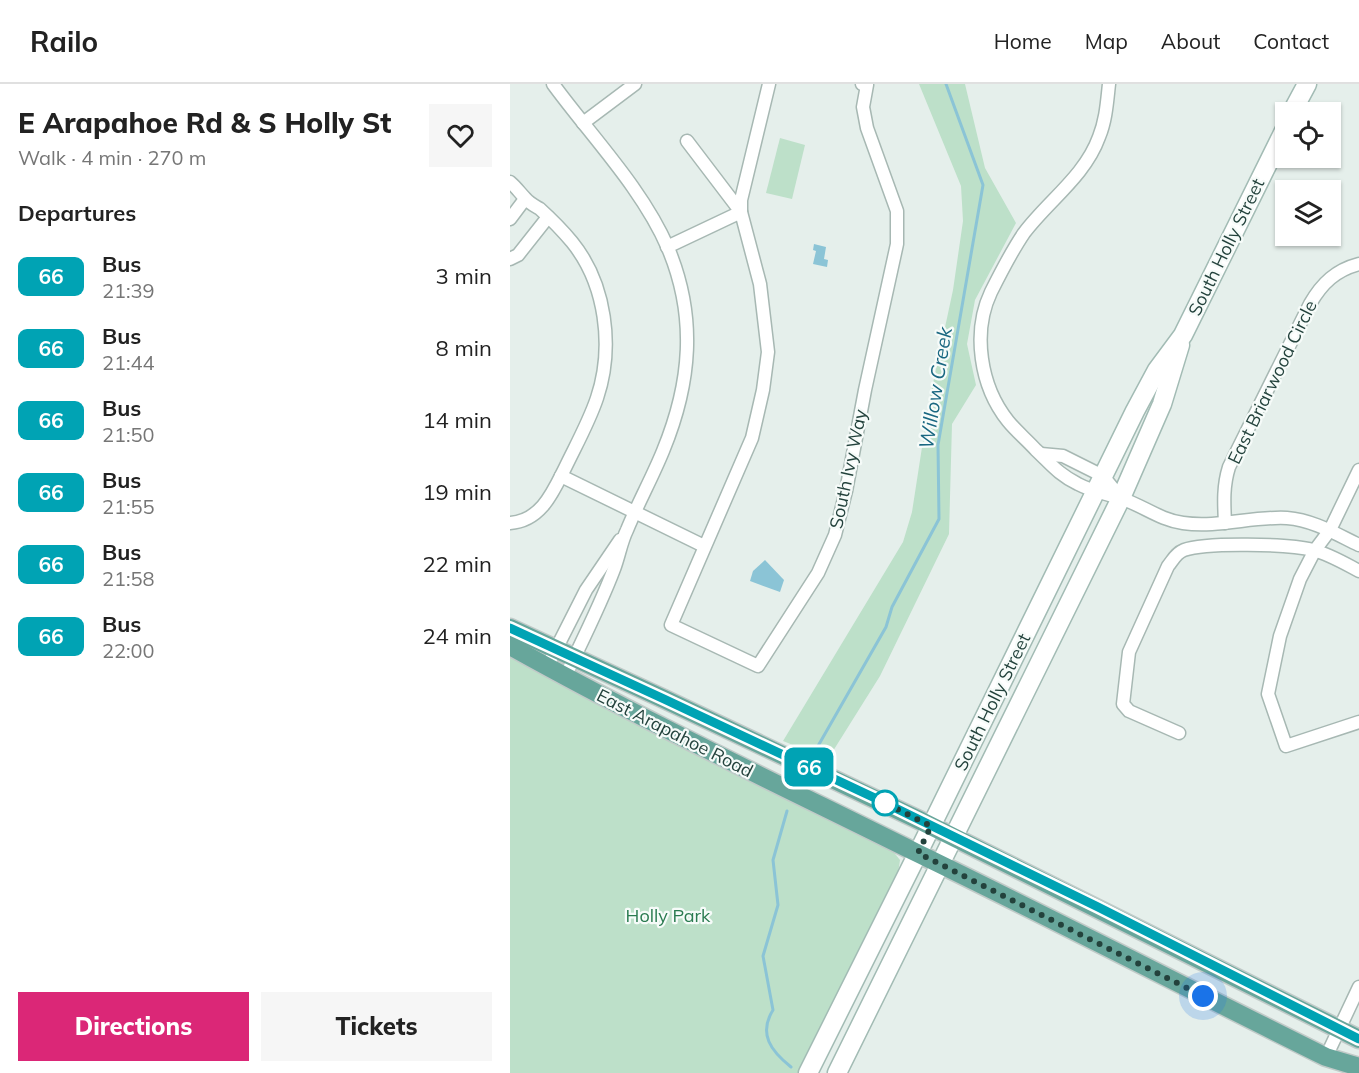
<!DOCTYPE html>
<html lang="en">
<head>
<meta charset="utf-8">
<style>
	body { margin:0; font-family:Mulish,sans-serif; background:#f6f6f6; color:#222; height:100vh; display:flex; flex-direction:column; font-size:22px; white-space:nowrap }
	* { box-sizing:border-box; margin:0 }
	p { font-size:20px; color:#767676 }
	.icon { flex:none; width:33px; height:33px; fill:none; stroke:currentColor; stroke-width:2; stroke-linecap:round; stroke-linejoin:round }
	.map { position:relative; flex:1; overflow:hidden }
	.sheet { display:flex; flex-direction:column; background:#fff; width:510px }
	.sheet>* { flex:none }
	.badge { padding:0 12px; border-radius:9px; font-size:21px; line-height:39px }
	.tools { position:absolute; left:765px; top:18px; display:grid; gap:12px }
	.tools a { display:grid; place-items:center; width:66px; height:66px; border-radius:0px; background:#fff; box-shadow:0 2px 4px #0004; font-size:30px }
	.you { position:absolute; width:30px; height:30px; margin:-15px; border:4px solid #fff; border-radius:50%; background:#1a73e8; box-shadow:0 0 0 9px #1a73e833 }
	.map>.badge { position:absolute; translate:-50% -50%; box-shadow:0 0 0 3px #fff }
	h2 { padding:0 18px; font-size:22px; line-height:54px }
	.round { display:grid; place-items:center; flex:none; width:63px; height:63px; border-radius:0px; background:#f6f6f6 }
	.overview { display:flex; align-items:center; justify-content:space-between; height:102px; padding:0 18px }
	h1 { font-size:28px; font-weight:800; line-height:45px }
	.button { display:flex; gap:12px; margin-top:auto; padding:12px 18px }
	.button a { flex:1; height:69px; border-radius:0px; background:#db2777; color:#fff; font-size:24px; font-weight:800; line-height:69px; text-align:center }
	.button a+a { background:#f6f6f6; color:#222 }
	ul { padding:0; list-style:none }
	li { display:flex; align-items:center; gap:18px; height:72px; padding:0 18px }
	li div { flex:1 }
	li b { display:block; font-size:22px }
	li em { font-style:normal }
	li .badge { min-width:66px; font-weight:700; text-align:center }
	header { display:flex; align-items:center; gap:36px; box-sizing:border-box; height:84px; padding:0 30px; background:#fff; border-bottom:2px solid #e0e0e0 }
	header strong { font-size:28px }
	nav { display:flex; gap:33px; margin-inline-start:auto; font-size:21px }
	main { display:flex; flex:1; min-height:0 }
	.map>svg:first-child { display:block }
</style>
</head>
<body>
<header>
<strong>Railo</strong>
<nav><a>Home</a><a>Map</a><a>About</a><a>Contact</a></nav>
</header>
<main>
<section class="sheet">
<div class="overview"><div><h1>E Arapahoe Rd &amp; S Holly St</h1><p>Walk · 4 min · 270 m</p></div><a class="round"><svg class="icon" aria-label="heart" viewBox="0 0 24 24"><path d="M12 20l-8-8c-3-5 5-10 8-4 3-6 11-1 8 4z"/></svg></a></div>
<h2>Departures</h2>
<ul>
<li><span class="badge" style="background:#00a3b4;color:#fff">66</span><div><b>Bus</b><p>21:39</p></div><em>3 min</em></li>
<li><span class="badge" style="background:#00a3b4;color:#fff">66</span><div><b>Bus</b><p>21:44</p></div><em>8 min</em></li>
<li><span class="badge" style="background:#00a3b4;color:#fff">66</span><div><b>Bus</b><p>21:50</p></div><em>14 min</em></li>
<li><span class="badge" style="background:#00a3b4;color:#fff">66</span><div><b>Bus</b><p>21:55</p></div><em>19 min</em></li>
<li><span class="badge" style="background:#00a3b4;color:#fff">66</span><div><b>Bus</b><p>21:58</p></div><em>22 min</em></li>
<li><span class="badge" style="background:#00a3b4;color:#fff">66</span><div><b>Bus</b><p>22:00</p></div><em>24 min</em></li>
</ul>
<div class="button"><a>Directions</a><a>Tickets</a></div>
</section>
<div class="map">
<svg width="849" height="989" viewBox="0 0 849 989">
	<rect width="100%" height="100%" fill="#e5efeb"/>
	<g fill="#bde0c9">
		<polygon points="409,0 455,0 475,84 506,139 465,216 457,260 466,301 442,340 439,450 370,592 318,675 273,657 393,458 402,428 419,318 443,206 453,137 451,102"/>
		<polygon points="270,54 295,61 282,115 256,109"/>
		<polygon points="0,573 382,766 390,776 388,789 289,989 0,989"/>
	</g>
	<g fill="#8bc4d6">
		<polygon points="304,160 316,163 314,175 318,176 317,183 303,180 306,167 303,166"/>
		<polygon points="255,476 274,496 270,508 240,497 243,487"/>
	</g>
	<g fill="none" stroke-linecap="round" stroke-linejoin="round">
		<g stroke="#8bc4d6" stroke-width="3">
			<polyline points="308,662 376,543 382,523 429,435 428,361 473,101 436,0"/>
			<path d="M277,727l-14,49 5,45 -15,51 10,54c-15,24 -2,41 18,57"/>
		</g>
		<g stroke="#a7b8b3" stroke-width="15">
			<g id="minor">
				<path d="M43,0c38,52 89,104 115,164 29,69 23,135 -5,203 -11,27 -25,52 -36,79 -6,12 -8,26 -13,39 -14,37 -32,72 -49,108"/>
				<path d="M599,0c-2,18 -3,36 -10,53 -14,39 -51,64 -75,96 -13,19 -23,39 -33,59 -19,40 -11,94 17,129 8,10 19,19 28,29 15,14 22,24 42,34 15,8 27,9 42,14 22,7 40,22 63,25 35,5 70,-7 104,-5 26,2 49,16 72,27"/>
				<polyline points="73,39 125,0"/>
				<polyline points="177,57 231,128 250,200 258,268 253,306 242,354 161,541 248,582 308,489 325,451 336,407 355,306 387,160 387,127 357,44 353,23 357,1 352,0"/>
				<path d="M0,98c6,5 10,11 15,16 4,5 10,8 15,11 11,10 22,21 32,33 34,42 42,105 25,156 -8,24 -21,47 -32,70 -12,24 -24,53 -55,55"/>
				<polyline points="0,135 15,115"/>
				<polyline points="157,163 231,128 231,116 259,0"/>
				<polyline points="0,175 8,171 38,133"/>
				<polyline points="531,370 553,372 593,392 611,414"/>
				<polyline points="849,386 820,446 805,466 790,495 770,552 758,610 776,662 849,638"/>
				<polyline points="51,392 194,462"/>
				<path d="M715,439c-1,-20 -2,-37 4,-56l81,-163c12,-21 26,-34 49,-40"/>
				<polyline points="37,583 76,506 110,456"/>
				<path d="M669,649l-50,-22 -6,-7 6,-52 39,-86c5,-6 8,-13 16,-16 22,-8 105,-6 129,0 16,4 31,13 46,21"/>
				<polyline points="816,973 849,903"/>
			</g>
		</g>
		<g stroke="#a2bbb4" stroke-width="21">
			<g id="secondary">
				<polyline points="782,28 797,0"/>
				<polyline points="298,989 408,769 625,327 647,286 673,251 776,43"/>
				<polyline points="327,989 611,414 652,320 670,261"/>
			</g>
		</g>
		<g stroke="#c1cac8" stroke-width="21">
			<g id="primary">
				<polyline points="0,544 154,615 409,736 849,955"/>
				<path d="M0,562c132,74 270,139 405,206 138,67 274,137 411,205l33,10"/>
			</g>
		</g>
		<use href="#minor" stroke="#fff" stroke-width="12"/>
		<use href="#secondary" stroke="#fff" stroke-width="18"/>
		<use href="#primary" stroke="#67a69b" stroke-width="18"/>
	</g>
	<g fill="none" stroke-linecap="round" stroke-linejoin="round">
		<g stroke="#fff" stroke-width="14">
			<polyline id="line" points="0,544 154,615 367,715 588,823 849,955"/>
		</g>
		<use href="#line" stroke="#00a3b4" stroke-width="9"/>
		<polyline stroke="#23423c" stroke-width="6" stroke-dasharray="0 10.8" points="375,719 367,715 421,742 408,769 693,912"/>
	</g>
	<circle fill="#fff" stroke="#00a3b4" stroke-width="3" cx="375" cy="719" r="12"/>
	<g text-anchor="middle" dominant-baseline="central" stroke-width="4.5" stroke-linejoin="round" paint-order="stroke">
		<g font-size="18" fill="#23423c" stroke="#f6fbf9">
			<text transform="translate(716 163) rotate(-64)">South Holly Street</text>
			<text transform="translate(762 298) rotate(-64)">East Briarwood Circle</text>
			<text transform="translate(338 385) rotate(-78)">South Ivy Way</text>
			<text transform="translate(482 618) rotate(-64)">South Holly Street</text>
			<text transform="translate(165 649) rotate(27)">East Arapahoe Road</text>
		</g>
		<g font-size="18" fill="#2a7b50" stroke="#f6fbf9">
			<text x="158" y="831">Holly Park</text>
		</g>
		<g font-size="20" font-style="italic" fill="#196781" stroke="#f6fbf9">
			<text transform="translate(425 304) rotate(-81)">Willow Creek</text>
		</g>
	</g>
</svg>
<div class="tools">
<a><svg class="icon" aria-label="locate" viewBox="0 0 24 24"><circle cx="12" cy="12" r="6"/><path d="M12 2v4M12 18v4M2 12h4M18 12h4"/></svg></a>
<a><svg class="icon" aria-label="layers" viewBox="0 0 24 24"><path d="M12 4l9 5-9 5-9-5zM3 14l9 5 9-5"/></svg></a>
</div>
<div class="you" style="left:693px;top:912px"></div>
<b class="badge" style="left:299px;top:683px;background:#00a3b4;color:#fff">66</b>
</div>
</main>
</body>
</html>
